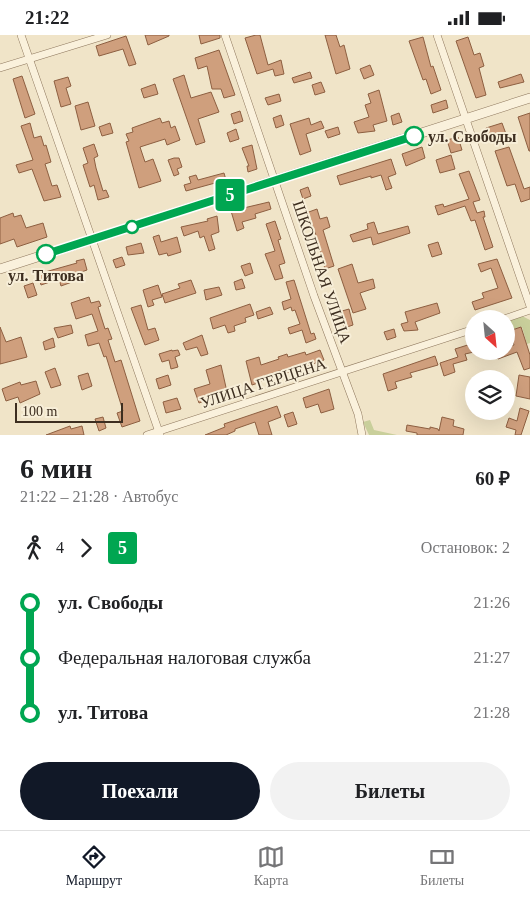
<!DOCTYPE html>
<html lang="ru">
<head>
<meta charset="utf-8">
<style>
	body { margin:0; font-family:"Times New Roman",serif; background:#f2f2f2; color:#202124; height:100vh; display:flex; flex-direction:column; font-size:19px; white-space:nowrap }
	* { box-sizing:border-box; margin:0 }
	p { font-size:16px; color:#757577 }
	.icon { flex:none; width:28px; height:28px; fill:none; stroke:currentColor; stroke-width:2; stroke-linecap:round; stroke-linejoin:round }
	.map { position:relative; height:400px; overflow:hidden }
	.details { display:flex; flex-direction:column; background:#fff; flex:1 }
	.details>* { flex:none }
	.badge { padding:0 10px; border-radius:4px; font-size:18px; line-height:32px }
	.needle { width:32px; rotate:153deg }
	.buttons { position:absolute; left:465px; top:275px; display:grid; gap:10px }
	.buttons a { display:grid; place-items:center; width:50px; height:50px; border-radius:50%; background:#fff; box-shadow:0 5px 20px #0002; font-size:25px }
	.scale { position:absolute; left:15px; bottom:12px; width:108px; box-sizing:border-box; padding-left:5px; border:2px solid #3d2e20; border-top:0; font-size:14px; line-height:18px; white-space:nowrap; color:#3d2e20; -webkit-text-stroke:4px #f7eed8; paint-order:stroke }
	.map>.badge { position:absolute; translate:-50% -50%; box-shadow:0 0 0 2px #fff }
	.legs { display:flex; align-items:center; gap:8px; height:55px; padding:0 20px; font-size:16px }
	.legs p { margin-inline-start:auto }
	.head { display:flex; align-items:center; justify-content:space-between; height:85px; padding:0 20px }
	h1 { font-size:28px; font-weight:800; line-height:38px }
	.primary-button { display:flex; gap:10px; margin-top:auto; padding:10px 20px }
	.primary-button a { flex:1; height:58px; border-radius:30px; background:#111827; color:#fff; font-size:20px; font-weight:800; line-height:58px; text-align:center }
	.primary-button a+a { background:#f2f2f2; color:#202124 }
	ul { padding:0 20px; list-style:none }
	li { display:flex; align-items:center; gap:18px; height:55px; font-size:19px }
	li i { display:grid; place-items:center; width:8px; height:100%; margin:0 6px; background:currentColor }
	li i::after { content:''; width:12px; height:12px; margin:-6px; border:4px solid; border-radius:50%; background:#fff }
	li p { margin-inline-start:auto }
	li:first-child i { background:linear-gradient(#0000 50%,currentColor 0) }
	li:last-child i { background:linear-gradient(currentColor 50%,#0000 0) }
	.status { display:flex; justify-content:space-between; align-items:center; height:35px; padding:0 25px; background:#fff; direction:ltr }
	.status svg { height:14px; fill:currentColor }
	.dock { display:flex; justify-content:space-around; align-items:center; height:70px; border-top:1px solid #e0e0e0; background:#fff; font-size:14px; color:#757577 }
	.dock a { display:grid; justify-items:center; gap:2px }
	.dock .selected { color:#111827 }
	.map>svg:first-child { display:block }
</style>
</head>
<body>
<div class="status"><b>21:22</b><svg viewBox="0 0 49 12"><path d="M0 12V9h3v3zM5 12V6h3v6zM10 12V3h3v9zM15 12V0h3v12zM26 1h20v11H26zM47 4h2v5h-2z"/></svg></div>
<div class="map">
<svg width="530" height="400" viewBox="0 0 530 400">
	<rect width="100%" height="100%" fill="#f0e4c8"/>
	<g fill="#c9cf9b">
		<polygon points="522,281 530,285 530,308 527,309 522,292 506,296 506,287"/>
		<polygon points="370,385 374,395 397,400 369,400 363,387"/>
	</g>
	<g fill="#cf9f7d" stroke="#8d5f41">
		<polygon points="145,0 169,0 169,1 148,10"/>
		<polygon points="199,0 220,0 220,3 201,9"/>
		<polygon points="256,0 260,0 268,30 281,25 284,39 275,41 273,34 257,39 245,3"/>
		<polygon points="325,0 336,0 340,12 344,10 350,34 336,39"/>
		<polygon points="126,1 136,29 129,31 123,14 99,21 96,11"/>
		<polygon points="423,2 431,32 433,31 441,55 431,59 426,44 423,45 409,6"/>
		<polygon points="468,2 474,20 480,18 484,31 479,33 486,60 476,63 456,6"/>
		<polygon points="219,15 235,60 224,63 221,54 212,54 207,31 198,34 195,23"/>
		<polygon points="370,30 374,40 364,44 360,34"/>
		<polygon points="310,37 312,43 294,48 292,43"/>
		<polygon points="521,39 524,47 500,53 498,47"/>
		<polygon points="184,40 191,63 211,57 219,77 198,84 205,107 196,110 173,44"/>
		<polygon points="22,41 35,79 25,83 13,44"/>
		<polygon points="68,42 71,51 66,53 71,69 61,72 54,46"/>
		<polygon points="321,47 325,57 315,60 312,50"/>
		<polygon points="155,49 158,59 144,63 141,54"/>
		<polygon points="379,55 387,86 373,90 375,96 358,98 354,87 369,82 365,70 371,68 368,59"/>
		<polygon points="279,59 281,66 268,70 265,63"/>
		<polygon points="446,65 448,73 433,78 431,70"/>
		<polygon points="88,67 95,91 81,95 75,71"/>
		<polygon points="240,76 243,86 234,89 231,79"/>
		<polygon points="399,78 402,87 393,90 391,81"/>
		<polygon points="530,78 530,116 529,116 518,82"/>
		<polygon points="281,80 284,90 276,93 273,83"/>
		<polygon points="160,83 162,88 169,86 171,93 175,91 180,105 167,110 165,104 140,112 145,127 153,124 161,146 139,153 126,107 129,106 126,99 133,97 132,93"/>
		<polygon points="309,83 311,90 321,86 324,93 306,99 311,116 300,120 290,89"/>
		<polygon points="30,88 34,103 41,101 44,111 46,110 51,127 45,129 52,151 57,150 61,162 44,166 32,134 19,138 16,130 33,125 21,91"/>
		<polygon points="110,88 113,98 102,101 99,92"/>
		<polygon points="502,88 506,99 490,104 486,93"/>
		<polygon points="338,92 340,99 328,103 325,96"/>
		<polygon points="236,94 239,104 230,107 227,98"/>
		<polygon points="458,102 462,115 451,118 447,105"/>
		<polygon points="94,109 98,121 94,123 96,133 103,156 106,155 109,162 98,165 94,150 90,152 83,130 88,128 83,113"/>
		<polygon points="252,110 257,134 248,137 247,131 249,131 242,113"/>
		<polygon points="422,112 425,123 406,131 402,119"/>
		<polygon points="509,112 524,154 530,152 530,164 521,167 515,149 507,151 495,116"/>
		<polygon points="451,120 455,134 440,138 436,125"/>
		<polygon points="174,123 179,123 182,132 177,134 179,139 174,141 168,125"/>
		<polygon points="391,124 396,139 388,142 392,153 386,155 381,140 371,143 371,141 340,150 337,141"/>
		<polygon points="469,136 480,165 473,167 477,178 484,176 485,182 483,182 493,212 485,215 475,185 471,186 465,171 438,180 435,171 443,169 444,172 469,164 459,139"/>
		<polygon points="224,138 226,145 186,156 184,150 191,148 189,142 196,140 198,145"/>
		<polygon points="308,152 311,161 303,164 300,155"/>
		<polygon points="269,167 271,174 255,179 256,183 242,187 244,193 237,196 231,176"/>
		<polygon points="317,174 320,184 327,182 330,192 323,195 334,231 325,234 315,197 306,178"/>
		<polygon points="13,178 14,182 21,180 26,193 43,188 47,202 17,212 14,204 0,209 0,183"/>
		<polygon points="217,181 219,197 211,200 215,214 209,216 204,201 200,203 198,196 184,201 181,192 208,186 207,184"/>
		<polygon points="275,186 281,204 278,205 285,228 279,230 283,243 275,245 265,219 275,216 266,189"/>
		<polygon points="374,187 378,199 408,191 410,198 373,210 371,202 353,207 350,200 368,194 367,189"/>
		<polygon points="159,200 161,207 177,202 181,217 168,221 167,218 159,220 153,202"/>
		<polygon points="438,207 442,219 432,222 428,210"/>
		<polygon points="141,208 144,218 128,220 126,212"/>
		<polygon points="122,222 125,230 116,233 113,225"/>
		<polygon points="84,224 87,235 70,241 72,247 61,251 59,244 41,250 38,239 77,228 76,226"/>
		<polygon points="497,224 512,263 475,275 472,267 484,263 482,258 498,253 491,233 481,237 478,229"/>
		<polygon points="250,228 253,238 245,241 241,231"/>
		<polygon points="352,229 358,248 373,244 375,253 360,258 366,274 353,278 338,234"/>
		<polygon points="242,244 245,253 236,255 234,247"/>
		<polygon points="191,245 196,258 165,268 162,259 180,253 178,249"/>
		<polygon points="294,245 311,299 314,298 316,304 306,308 302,295 290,299 288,293 300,289 295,275 292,276 291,272 284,275 282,267 291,264 286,247"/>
		<polygon points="33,248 37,260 28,263 24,251"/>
		<polygon points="158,250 162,262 152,265 154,270 148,272 143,255"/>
		<polygon points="219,252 222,260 206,265 204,255"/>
		<polygon points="89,262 91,268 99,266 101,271 98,272 105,294 108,293 112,304 108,305 115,327 121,325 140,386 122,392 117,378 123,376 106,321 104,322 99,308 88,311 85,300 98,296 92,279 76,284 71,268"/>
		<polygon points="437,268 440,278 415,287 418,295 404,296 401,289 408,287 405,277"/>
		<polygon points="250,269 254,280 245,283 246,287 234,291 235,296 228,298 225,290 213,294 210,283"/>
		<polygon points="141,270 148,295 155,293 159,305 145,310 131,273"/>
		<polygon points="270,272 273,279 258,284 256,277"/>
		<polygon points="349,274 353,290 344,293 342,276"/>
		<polygon points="71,290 73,298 58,303 54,293"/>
		<polygon points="0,292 6,307 21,302 27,322 0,329"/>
		<polygon points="521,292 530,320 530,333 524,335 517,317 498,324 495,316 506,316 506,313 514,310 509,296"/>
		<polygon points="394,294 396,302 387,305 384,297"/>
		<polygon points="202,300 208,319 201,321 197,312 186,315 183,308"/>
		<polygon points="53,303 55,312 45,315 43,307"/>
		<polygon points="474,308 474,317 465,319 467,325 453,329 455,337 444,341 440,328 458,322 455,314"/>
		<polygon points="172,315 172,316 178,315 180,320 175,322 178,332 171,334 169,325 162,327 159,319"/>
		<polygon points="320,315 324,325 284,339 282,335 259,343 261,347 252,350 246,326 259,322 261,330 279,324 278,322 287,319 288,322 305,317 306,320"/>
		<polygon points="435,321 438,330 410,338 412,342 395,347 397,353 388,356 383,339"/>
		<polygon points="221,330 227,357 199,368 194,354 210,349 206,335"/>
		<polygon points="55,333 61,350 51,353 45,337"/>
		<polygon points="88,338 92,351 82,355 78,341"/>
		<polygon points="168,340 171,350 159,354 156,344"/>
		<polygon points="519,340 530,342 530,364 516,361"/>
		<polygon points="36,346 40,359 20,368 18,362 6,366 2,354 20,347 21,350"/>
		<polygon points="329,354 334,374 321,378 318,369 306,373 303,363"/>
		<polygon points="177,363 181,374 166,378 163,367"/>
		<polygon points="277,371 281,382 268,387 272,400 259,400 255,387 235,394 235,396 226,400 205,400 225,392 224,389"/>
		<polygon points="520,373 529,376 521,400 515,400 516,395 506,392 509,383 517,386"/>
		<polygon points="293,377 297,389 288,392 284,380"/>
		<polygon points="103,382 106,393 99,396 95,384"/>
		<polygon points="442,382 454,385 453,391 464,394 463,400 417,400 417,398 406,396 407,390 430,394 430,392 438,394 439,396"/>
		<polygon points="70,391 71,394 82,391 84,400 46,400"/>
	</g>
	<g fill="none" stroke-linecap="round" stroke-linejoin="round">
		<g stroke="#8d765c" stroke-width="8">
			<g id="minor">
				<polyline points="21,0 160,400"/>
				<polyline points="225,0 314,261 358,379 362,400"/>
				<polyline points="437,0 530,271"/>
				<polyline points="0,33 107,0"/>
				<polyline points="504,284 530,275"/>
				<polyline points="147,400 474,294"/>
			</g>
		</g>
		<g stroke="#8d765c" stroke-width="10">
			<polyline id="tertiary" points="0,234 530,63"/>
		</g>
		<use href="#minor" stroke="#faf1dc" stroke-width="7"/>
		<use href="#tertiary" stroke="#faf1dc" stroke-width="9"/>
	</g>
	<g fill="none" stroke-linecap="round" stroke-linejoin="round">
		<g stroke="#fff" stroke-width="11">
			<polyline id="line-1" points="46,219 414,101"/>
		</g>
		<use href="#line-1" stroke="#00a651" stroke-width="8"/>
	</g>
	<g fill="#fff" stroke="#00a651" stroke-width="2.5">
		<circle cx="414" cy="101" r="9"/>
		<circle cx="132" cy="192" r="6"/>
		<circle cx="46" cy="219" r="9"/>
	</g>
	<g text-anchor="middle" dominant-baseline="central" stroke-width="4" stroke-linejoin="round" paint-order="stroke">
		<g font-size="16" font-weight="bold" fill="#3d2e20" stroke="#f7eed8" text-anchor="start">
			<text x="428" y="101">ул. Свободы</text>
			<text x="46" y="240" text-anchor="middle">ул. Титова</text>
		</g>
		<g font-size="16" fill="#3d2e20" stroke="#f7eed8">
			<text transform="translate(322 237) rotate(71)">ШКОЛЬНАЯ УЛИЦА</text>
			<text transform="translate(263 348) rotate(-18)">УЛИЦА ГЕРЦЕНА</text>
		</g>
	</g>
</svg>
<div class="buttons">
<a><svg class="needle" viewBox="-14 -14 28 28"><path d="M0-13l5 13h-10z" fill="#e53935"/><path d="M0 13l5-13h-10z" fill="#757577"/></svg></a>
<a><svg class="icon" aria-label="layers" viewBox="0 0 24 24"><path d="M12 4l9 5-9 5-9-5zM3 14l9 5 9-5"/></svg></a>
</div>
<div class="scale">100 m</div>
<b class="badge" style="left:230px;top:160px;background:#00a651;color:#fff">5</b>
</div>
<section class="details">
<div class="head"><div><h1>6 мин</h1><p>21:22 – 21:28 · Автобус</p></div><b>60 ₽</b></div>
<div class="legs"><svg class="icon" aria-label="walk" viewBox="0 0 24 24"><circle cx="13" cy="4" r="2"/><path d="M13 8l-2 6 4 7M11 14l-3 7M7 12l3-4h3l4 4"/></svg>4<svg class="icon" aria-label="forward" viewBox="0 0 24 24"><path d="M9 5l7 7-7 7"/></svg><b class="badge" style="background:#00a651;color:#fff">5</b><p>Остановок: 2</p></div>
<ul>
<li><i style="color:#00a651"></i><b>ул. Свободы</b><p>21:26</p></li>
<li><i style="color:#00a651"></i><span>Федеральная налоговая служба</span><p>21:27</p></li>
<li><i style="color:#00a651"></i><b>ул. Титова</b><p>21:28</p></li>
</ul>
<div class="primary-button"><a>Поехали</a><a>Билеты</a></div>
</section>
<nav class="dock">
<a class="selected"><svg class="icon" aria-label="directions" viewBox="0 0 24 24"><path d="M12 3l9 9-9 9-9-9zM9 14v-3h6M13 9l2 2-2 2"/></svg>Маршрут</a>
<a><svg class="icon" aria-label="map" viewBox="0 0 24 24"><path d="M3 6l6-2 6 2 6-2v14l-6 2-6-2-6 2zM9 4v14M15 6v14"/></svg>Карта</a>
<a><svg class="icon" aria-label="tickets" viewBox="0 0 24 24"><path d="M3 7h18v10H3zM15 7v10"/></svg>Билеты</a>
</nav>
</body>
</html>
